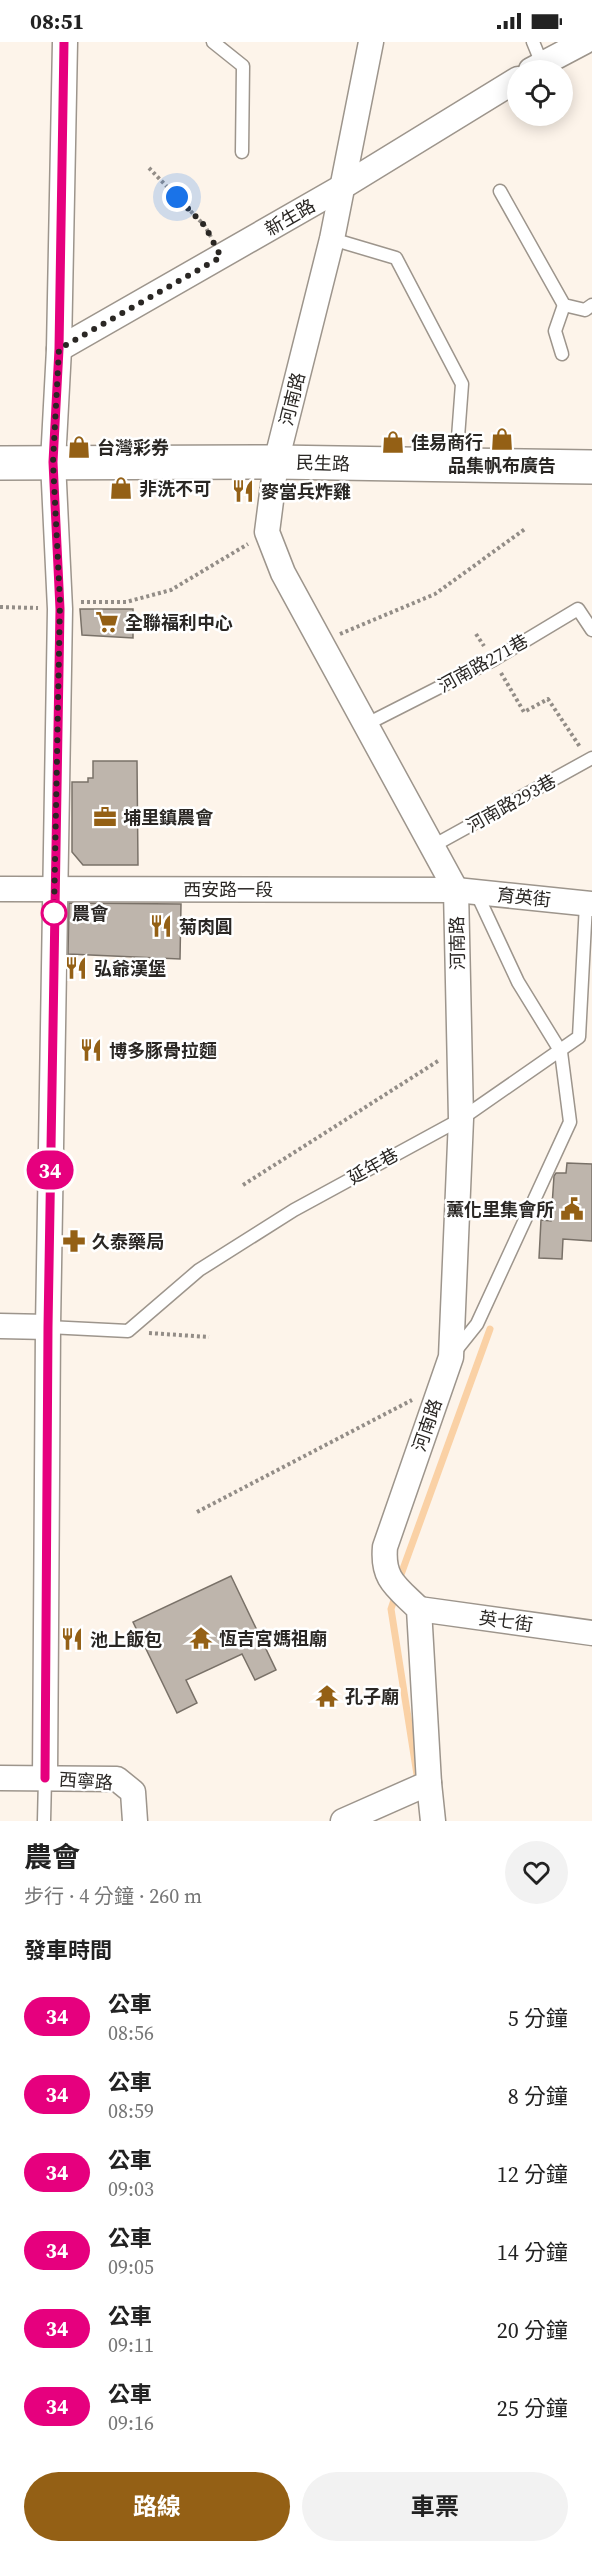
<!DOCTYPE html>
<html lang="zh-TW">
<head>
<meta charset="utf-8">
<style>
	body { margin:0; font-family:"Source Serif 4","Noto Sans TC",serif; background:#f2f2f2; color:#222; height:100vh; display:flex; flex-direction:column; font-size:22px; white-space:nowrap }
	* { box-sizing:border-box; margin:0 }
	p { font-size:20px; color:#767676 }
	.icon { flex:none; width:33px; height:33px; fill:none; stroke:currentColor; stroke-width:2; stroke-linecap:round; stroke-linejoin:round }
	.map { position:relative; height:1779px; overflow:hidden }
	.panel { display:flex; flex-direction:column; background:#fff; flex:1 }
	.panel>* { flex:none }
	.badge { padding:0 12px; border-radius:20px; font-size:21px; line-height:39px }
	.controls { position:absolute; left:507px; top:18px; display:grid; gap:12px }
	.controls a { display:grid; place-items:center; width:66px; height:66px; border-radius:50%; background:#fff; box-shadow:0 3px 15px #0003; font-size:30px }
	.you { position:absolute; width:30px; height:30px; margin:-15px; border:4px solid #fff; border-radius:50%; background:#1a73e8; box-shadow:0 0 0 9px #1a73e833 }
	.map>.badge { position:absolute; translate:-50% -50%; box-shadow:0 0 0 3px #fff }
	h2 { padding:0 24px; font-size:22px; line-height:54px }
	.round { display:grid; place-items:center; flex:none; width:63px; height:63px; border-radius:32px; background:#f2f2f2 }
	.overview { display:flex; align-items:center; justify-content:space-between; height:102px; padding:0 24px }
	h1 { font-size:28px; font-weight:700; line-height:45px }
	.cta { display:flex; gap:12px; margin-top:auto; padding:12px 24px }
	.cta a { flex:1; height:69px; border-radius:36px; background:#946015; color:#fff; font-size:24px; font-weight:700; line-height:69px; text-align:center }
	.cta a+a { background:#f2f2f2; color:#222 }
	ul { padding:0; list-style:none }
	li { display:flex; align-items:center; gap:18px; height:78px; padding:0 24px }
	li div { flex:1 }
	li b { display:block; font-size:22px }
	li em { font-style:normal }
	li .badge { min-width:66px; font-weight:700; text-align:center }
	.status { display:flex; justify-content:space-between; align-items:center; height:42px; padding:0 30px; background:#fff; direction:ltr }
	.status svg { height:16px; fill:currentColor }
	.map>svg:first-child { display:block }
</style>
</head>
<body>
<div class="status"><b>08:51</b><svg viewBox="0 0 49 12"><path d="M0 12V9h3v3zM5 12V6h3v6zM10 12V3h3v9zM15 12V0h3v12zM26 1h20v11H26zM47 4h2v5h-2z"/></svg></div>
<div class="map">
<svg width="592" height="1779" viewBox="0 0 592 1779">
	<rect width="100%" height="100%" fill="#fdf4ea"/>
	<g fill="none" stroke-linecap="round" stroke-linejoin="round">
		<g stroke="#fad1a5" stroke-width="7">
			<polyline points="399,1538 490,1287"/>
			<polyline points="396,1552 391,1567 418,1739"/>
		</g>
	</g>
	<g fill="#beb5ac" stroke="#797168" stroke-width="1.5">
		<polygon points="80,567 133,567 133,596 82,593"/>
		<polygon points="93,719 137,719 138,823 83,823 72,810 72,740 88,740 88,736 93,736"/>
		<polygon points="69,861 181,862 180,917 68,912"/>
		<polygon points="567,1121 592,1122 592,1199 563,1197 562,1217 539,1216 541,1178 551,1179 554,1134 556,1131 566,1131"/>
		<polygon points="231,1534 276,1628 255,1638 242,1612 186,1638 197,1661 177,1671 133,1580"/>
	</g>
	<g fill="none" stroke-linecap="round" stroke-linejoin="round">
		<g stroke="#9d958c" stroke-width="15">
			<g id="lane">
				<polyline points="213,0 243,24 242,110"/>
				<polyline points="533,0 542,22"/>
				<polyline points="500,149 564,263 585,268 592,263"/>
				<polyline points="332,197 396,216 462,342 456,422"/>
				<polyline points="562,312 555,289 564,263"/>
				<polyline points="365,683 493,618 578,567 592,588"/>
				<polyline points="431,805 592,716"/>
				<polyline points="48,1285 128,1289 199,1228 294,1168 461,1077 579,995 586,862"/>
				<polyline points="453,1312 477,1282 570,1080 561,1010 518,940 476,850"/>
				<polyline points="44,1779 45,1736"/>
			</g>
		</g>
		<g stroke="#9d958c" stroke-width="27">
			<g id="street">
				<polyline points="531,28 584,0"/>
				<polyline points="59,307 342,145 518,37"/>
				<polyline points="0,847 456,848 592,862"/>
				<polyline points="0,1284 48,1285"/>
				<polyline points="419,1567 592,1591"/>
				<polyline points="0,1736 117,1737 133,1750 135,1779"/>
				<polyline points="45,1736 48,1285 60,567 53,420 59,307 65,0"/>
				<polyline points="429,1741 433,1779"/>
				<path d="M343,1779l86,-38 -10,-174c-22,-22 -37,-29 -34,-62l66,-190 10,-238 -5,-229 -173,-317 -16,-41 9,-70 56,-223 39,-197"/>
			</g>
		</g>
		<g stroke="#9d958c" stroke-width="36">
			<polyline id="secondary" points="0,421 276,420 592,425"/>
		</g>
		<g stroke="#938d87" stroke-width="4" stroke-dasharray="3 3" stroke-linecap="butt">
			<polyline points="149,126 205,184 212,197"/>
			<polyline points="81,560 126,560 171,548 248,502"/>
			<polyline points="0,565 38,566"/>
			<polyline points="340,592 435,552 525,487"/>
			<polyline points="476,592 484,604"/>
			<polyline points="501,631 524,670 548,657 580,705"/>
			<polyline points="243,1143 438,1019"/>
			<polyline points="149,1291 209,1295"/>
			<polyline points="197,1470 412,1358"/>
		</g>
		<use href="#lane" stroke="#fff" stroke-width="12"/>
		<use href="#street" stroke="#fff" stroke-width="24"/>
		<use href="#secondary" stroke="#fff" stroke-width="33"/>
	</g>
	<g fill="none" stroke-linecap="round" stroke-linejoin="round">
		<g stroke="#fff" stroke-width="14">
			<polyline id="line" points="45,1736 48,1285 60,567 53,420 59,307 64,0"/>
		</g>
		<use href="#line" stroke="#e6007e" stroke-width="9"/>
		<polyline stroke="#2a2724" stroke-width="6" stroke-dasharray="0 10.8" points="54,871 60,560 53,420 59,307 221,215 205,184 177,155"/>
	</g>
	<defs>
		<g id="shop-bare" transform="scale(1.8)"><path d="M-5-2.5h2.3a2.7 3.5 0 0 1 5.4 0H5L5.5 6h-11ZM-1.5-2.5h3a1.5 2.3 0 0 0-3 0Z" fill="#946015" stroke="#fff" stroke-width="2.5" paint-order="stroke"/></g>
		<g id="restaurant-bare" transform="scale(1.8)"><path d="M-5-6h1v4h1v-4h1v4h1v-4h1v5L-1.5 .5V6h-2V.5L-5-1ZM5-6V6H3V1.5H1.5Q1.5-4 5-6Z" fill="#946015" stroke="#fff" stroke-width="2.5" paint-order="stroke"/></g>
		<g id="supermarket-bare" transform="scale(1.8)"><path d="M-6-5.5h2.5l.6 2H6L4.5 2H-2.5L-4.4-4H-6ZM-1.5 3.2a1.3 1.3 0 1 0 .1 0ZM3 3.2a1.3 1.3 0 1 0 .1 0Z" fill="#946015" stroke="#fff" stroke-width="2.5" paint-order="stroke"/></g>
		<g id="office-bare" transform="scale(1.8)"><path d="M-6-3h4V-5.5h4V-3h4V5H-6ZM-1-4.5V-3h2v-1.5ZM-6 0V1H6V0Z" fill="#946015" stroke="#fff" stroke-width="2.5" paint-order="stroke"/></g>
		<g id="civic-bare" transform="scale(1.8)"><path d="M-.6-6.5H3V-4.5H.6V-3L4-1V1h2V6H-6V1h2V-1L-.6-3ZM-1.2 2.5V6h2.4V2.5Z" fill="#946015" stroke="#fff" stroke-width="2.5" paint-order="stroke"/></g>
		<g id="pharmacy-bare" transform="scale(1.8)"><path d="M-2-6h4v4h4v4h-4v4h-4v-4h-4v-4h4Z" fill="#946015" stroke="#fff" stroke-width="2.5" paint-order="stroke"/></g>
		<g id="temple-bare" transform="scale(1.8)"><path d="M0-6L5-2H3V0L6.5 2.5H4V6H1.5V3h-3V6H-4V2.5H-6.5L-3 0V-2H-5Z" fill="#946015" stroke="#fff" stroke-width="2.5" paint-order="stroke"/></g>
	</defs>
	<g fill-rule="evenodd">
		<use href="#shop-bare" x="502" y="397"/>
		<use href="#shop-bare" x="393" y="400"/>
		<use href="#shop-bare" x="79" y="405"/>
		<use href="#shop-bare" x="121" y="446"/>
		<use href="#restaurant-bare" x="243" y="449"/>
		<use href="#supermarket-bare" x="107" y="580"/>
		<use href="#office-bare" x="105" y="775"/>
		<use href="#restaurant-bare" x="161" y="884"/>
		<use href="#restaurant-bare" x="76" y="926"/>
		<use href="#restaurant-bare" x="91" y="1008"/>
		<use href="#civic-bare" x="572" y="1167"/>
		<use href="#pharmacy-bare" x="74" y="1199"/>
		<use href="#temple-bare" x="201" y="1596"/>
		<use href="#restaurant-bare" x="72" y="1597"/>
		<use href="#temple-bare" x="327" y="1654"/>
	</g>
	<circle fill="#fff" stroke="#e6007e" stroke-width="3" cx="54" cy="871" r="12"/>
	<g text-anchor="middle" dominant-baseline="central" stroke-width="5" stroke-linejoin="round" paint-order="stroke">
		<g font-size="18" fill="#2a2724" stroke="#fff">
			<text transform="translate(290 175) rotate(-30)">新生路</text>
			<text transform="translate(292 357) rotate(-76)">河南路</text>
			<text transform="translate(323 421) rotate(2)">民生路</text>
			<text transform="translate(483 621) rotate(-29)">河南路271巷</text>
			<text transform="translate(511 761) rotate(-29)">河南路293巷</text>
			<text x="228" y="847">西安路一段</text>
			<text transform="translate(524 855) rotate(6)">育英街</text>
			<text transform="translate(457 901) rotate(-91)">河南路</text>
			<text transform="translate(373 1124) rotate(-29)">延年巷</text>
			<text transform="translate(427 1383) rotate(-71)">河南路</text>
			<text transform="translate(506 1579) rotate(8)">英七街</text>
			<text transform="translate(86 1739) rotate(4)">西寧路</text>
		</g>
		<g font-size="18" font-weight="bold" fill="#2a2724" stroke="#fff" text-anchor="start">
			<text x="411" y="400">佳易商行</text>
			<text x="97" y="405">台灣彩券</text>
			<text x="502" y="423" text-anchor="middle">品集帆布廣告</text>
			<text x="139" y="446">非洗不可</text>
			<text x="261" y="449">麥當兵炸雞</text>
			<text x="125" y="580">全聯福利中心</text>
			<text x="123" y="775">埔里鎮農會</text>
			<text x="179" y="884">菊肉圓</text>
			<text x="94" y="926">弘爺漢堡</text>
			<text x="109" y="1008">博多豚骨拉麵</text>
			<text x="554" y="1167" text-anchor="end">薰化里集會所</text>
			<text x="92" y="1199">久泰藥局</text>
			<text x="219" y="1596">恆吉宮媽祖廟</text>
			<text x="90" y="1597">池上飯包</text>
			<text x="345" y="1654">孔子廟</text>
		</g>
		<g font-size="18" font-weight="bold" fill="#2a2724" stroke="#fff" text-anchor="start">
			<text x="72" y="871">農會</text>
		</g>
	</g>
</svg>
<div class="controls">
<a><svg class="icon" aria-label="locate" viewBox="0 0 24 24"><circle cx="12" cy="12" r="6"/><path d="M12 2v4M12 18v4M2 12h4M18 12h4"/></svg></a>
</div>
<div class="you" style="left:177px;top:155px"></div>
<b class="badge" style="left:50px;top:1128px;background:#e6007e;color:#fff">34</b>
</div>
<section class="panel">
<div class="overview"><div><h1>農會</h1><p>步行 · 4 分鐘 · 260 m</p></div><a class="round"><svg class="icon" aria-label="heart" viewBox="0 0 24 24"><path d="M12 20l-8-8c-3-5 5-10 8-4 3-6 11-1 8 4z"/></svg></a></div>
<h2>發車時間</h2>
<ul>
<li><span class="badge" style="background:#e6007e;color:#fff">34</span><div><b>公車</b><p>08:56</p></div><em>5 分鐘</em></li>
<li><span class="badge" style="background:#e6007e;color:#fff">34</span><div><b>公車</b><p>08:59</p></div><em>8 分鐘</em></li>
<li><span class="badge" style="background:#e6007e;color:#fff">34</span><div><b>公車</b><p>09:03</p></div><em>12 分鐘</em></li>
<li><span class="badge" style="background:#e6007e;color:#fff">34</span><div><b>公車</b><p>09:05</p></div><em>14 分鐘</em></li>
<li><span class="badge" style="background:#e6007e;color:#fff">34</span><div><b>公車</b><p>09:11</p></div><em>20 分鐘</em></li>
<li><span class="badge" style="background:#e6007e;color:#fff">34</span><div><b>公車</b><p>09:16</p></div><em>25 分鐘</em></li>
</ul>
<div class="cta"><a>路線</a><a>車票</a></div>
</section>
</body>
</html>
